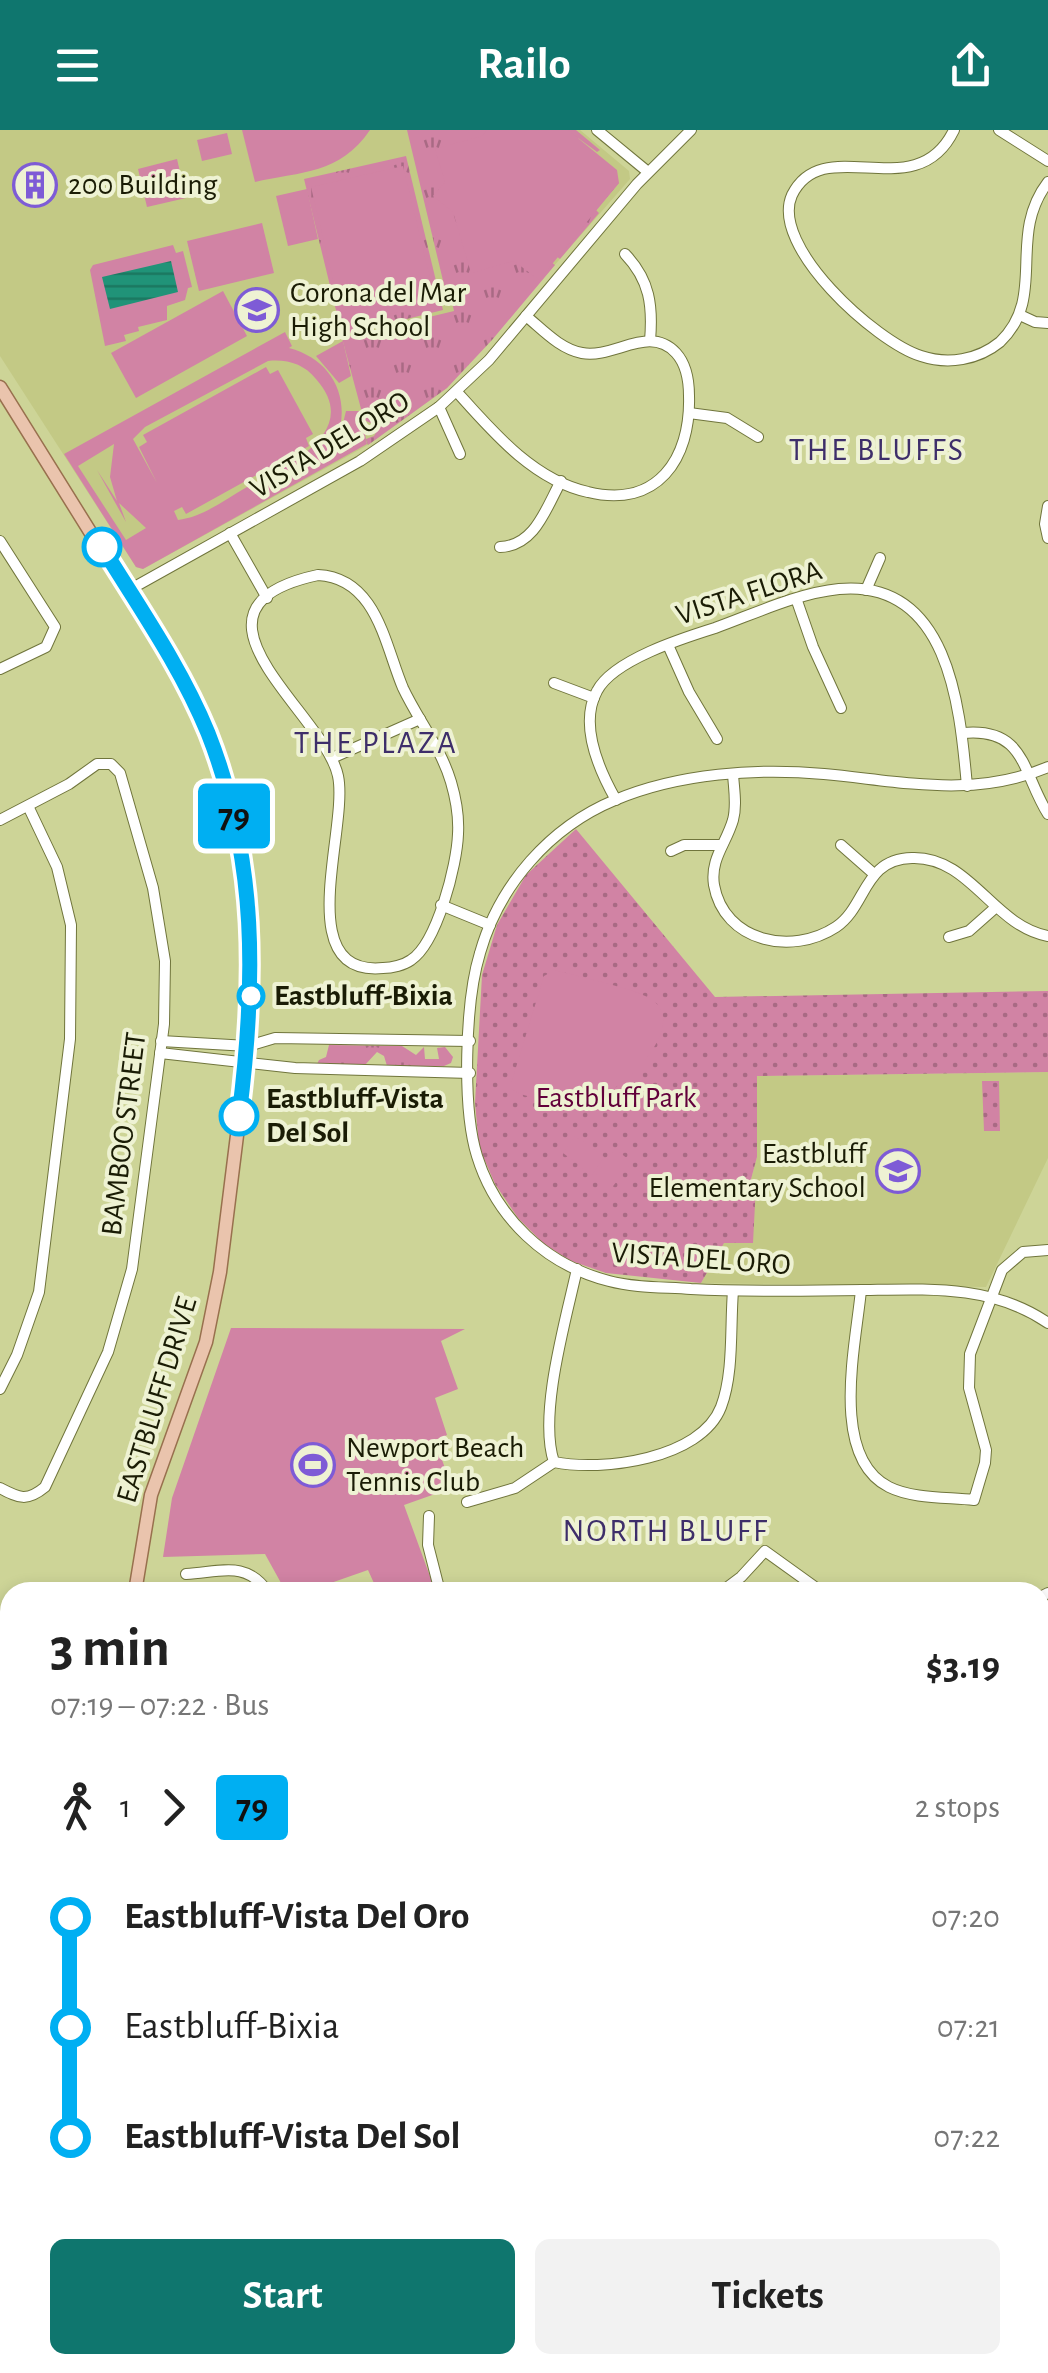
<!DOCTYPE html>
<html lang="en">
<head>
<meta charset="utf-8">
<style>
	body { margin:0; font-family:"Alegreya Sans",sans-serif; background:#f2f2f2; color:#222; height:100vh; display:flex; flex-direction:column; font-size:38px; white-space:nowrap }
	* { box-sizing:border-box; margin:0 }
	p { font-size:32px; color:#767676 }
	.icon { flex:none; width:55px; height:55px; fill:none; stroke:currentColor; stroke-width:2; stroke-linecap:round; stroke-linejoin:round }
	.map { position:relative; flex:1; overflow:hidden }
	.details { position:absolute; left:0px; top:1452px; width:1050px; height:792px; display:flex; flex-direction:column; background:#fff; border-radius:30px 30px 0 0; box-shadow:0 5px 15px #0003 }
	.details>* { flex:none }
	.badge { padding:0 20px; border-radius:8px; font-size:35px; line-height:65px }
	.map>.badge { position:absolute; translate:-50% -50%; box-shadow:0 0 0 5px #fff }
	.legs { display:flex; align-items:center; gap:15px; height:110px; padding:0 50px; font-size:32px }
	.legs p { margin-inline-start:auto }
	.head { display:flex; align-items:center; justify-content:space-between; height:170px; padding:0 50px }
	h1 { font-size:55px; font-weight:700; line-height:75px }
	.cta { display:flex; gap:20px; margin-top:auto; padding:20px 50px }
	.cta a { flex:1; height:115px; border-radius:15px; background:#0f766e; color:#fff; font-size:40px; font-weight:700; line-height:115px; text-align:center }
	.cta a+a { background:#f2f2f2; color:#222 }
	ul { padding:0 50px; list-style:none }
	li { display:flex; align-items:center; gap:35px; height:110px; font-size:38px }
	li i { display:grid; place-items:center; width:15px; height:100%; margin:0 12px; background:currentColor }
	li i::after { content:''; width:25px; height:25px; margin:-12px; border:8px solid; border-radius:50%; background:#fff }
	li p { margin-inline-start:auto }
	li:first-child i { background:linear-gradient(#0000 50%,currentColor 0) }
	li:last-child i { background:linear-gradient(currentColor 50%,#0000 0) }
	header { display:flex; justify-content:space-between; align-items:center; height:130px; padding:0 50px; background:#0f766e; color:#fff; font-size:45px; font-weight:700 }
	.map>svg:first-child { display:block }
</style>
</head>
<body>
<header><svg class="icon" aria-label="menu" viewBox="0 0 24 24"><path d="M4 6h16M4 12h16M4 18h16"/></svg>Railo<svg class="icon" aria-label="share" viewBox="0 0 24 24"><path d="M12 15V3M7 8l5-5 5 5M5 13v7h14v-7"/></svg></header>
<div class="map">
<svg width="1048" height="2243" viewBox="0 0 1048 2243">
	<defs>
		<pattern id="grass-tufts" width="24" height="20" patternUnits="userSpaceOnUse" patternTransform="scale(2.5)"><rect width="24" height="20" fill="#d183a4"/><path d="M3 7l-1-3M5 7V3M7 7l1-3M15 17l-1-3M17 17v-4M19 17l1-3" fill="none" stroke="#a96a84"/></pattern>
		<pattern id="wetland-marsh" width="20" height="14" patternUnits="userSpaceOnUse" patternTransform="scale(2.5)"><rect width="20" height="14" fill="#d183a4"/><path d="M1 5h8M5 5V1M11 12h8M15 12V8" fill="none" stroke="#a96a84"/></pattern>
		<pattern id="park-dots" width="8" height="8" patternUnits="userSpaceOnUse" patternTransform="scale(2.5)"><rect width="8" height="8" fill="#d183a4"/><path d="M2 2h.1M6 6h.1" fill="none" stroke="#a96a84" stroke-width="1.8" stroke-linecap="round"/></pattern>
		<pattern id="water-rules" width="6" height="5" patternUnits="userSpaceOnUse" patternTransform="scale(2.5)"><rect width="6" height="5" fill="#209378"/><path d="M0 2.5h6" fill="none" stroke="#1b7760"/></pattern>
	</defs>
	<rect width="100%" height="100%" fill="#cdd497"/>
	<g fill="#c3c985">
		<polygon points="0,0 580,0 629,41 630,49 447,258 368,315 143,439 136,437 0,226"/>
		<polygon points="1048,942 1048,1028 986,1157 701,1153 724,1112 753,1112 750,1053 757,1027 756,946"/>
	</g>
	<g fill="url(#grass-tufts)">
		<polygon points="407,0 576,0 600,20 597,22 578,8 607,53 619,53 596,80 599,83 560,129 552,123 547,129 555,135 492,210 447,258 368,315 366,309 374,306 379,297 364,290 342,208 454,181 449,159 445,159"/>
		<polygon points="406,26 443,180 342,205 304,49"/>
		<polygon points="329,915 402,916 416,925 424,917 425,929 439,929 437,918 445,917 453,927 451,933 444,936 387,936 384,926 377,922 365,935 317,934 319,930 326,927"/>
	</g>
	<g fill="url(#wetland-marsh)">
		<polygon points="1040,1872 1048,1874 1048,2067 1040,2071"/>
		<polygon points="10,2154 10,2235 690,2235 684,2243 301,2243 274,2236 156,2237 134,2243 0,2243 0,2162"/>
	</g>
	<g fill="url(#park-dots)">
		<polygon points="576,699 715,867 1048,861 1048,942 757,946 757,1027 750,1053 756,1055 753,1113 724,1113 701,1153 606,1143 571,1131 544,1114 518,1088 495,1054 479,1017 475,973 482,845 497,795 526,745"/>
		<polygon points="982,951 999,951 1000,1001 984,1001"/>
	</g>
	<g fill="#d183a4" fill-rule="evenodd">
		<path d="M242,0h128c-31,45 -68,41 -115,52z"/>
		<polygon points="487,0 568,0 617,40 619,53 539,150 514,131 471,143 453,82 433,66 445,52 435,19 482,6"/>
		<polygon points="227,3 232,24 202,31 197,10"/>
		<polygon points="177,29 186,68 147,77 138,39"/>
		<polygon points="403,36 436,173 344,195 311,57"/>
		<polygon points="307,59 318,109 288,116 276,66"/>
		<polygon points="262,93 274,143 199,161 187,111"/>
		<polygon points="173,115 176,123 183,121 192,157 188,158 185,170 167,176 167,190 138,197 139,201 124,205 126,211 105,216 90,140 93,135"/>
		<polygon points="223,161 247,206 136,268 111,223"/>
		<path d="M285,202l7,14 -3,2c45,12 64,53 46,96l5,-8 6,-25h14l7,33 -224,125 -7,-2 -72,-113zM268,231c19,-2 36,3 48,18 48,54 -32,88 -69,108 -21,12 -44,30 -69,33l-4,-9 8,-4 4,7 123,-68 -3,-8 7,-4 -35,-64 -8,4 -4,-7 -123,68 4,7 -8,5 18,36 -24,-44 12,-12zM114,314l-4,33 7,24 -20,-31 29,52 -7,-19 27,25 -20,12 -48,-74z"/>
		<polygon points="343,211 351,246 339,253 316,226"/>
		<path d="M555,840c21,6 81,19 96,29 37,24 -20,83 -45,94 -22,9 -46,11 -68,5 -11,-2 -20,-3 -28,-11l34,-111z"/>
		<polygon points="575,1006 604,1027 592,1045 563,1023"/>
		<polygon points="615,1019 632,1032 610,1060 594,1048"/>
		<polygon points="231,1198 465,1199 441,1211 458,1259 435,1268 447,1305 435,1310 452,1358 404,1375 435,1460 378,1462 368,1440 305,1462 286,1462 265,1424 163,1427 172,1368"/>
	</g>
	<g fill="url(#water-rules)">
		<polygon points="171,131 178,162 110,179 102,147"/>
		<polygon points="1048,2067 1048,2205 1040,2210 1040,2071"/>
		<polygon points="690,2235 1011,2235 1008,2243 684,2243"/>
		<polygon points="274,2236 301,2243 134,2243 156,2237"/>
	</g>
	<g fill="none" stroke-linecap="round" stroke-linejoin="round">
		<g stroke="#70753c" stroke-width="12">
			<g id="minor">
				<polyline points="597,0 648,42"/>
				<path d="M954,0c-38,79 -130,0 -162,65 -23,51 84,147 129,161 27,9 57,4 79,-14 48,-46 6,-105 48,-160"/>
				<polyline points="999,0 1048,31"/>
				<path d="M625,124c25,26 28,52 25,87"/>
				<polyline points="1022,186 1035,192 1048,193"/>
				<path d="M457,262c35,39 76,88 131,100 69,17 103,-33 101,-96 0,-15 -2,-31 -13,-43 -27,-29 -62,6 -94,0 -22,-4 -39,-23 -56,-37"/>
				<polyline points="439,277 460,324"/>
				<polyline points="689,283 727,288 758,307"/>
				<polyline points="1048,376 1045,394 1048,408"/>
				<polyline points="230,403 267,468"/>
				<polyline points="0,411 55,497 46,517 0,539"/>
				<path d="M500,417c35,-1 46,-39 61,-66"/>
				<path d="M318,445c59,3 67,71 85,113 15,32 38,60 48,94 5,17 8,35 7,52 -1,31 -21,109 -47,126 -7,5 -19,8 -28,8 -93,9 -34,-140 -45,-192 -13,-63 -174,-168 -20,-201z"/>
				<polyline points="129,460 360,331 439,277 489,230 637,54 691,0"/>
				<polyline points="866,460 880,428"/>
				<polyline points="797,471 813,517 841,578"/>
				<polyline points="668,515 689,562 717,609"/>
				<polyline points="554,553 594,568"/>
				<path d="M963,603c63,-6 59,40 85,81"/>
				<polyline points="332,628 420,589"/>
				<path d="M1048,637c-75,32 -147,14 -224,7 -67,-6 -145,-1 -209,26 -65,27 -116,85 -135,153 -15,49 -18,155 -3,203 19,62 69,109 132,125 26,7 55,6 82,8 58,3 116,2 174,1 64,-1 128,-5 183,33"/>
				<path d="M733,644c1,16 4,31 0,46 -7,24 -23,39 -19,65 10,57 78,71 122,42 31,-21 27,-68 76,-69 58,-2 81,68 136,78"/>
				<path d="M616,670c-17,-30 -37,-76 -19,-109 16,-31 86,-53 118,-63 39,-14 83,-35 124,-39 111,-10 121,120 128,197"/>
				<path d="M0,690l69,-36 28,-20h14l9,9 33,115 12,73 -1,63 -32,245 -24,83 -63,135c-18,15 -26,11 -45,1"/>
				<polyline points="841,715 874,744"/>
				<polyline points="671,721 684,715 721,715"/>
				<polyline points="441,775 490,795"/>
				<polyline points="949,807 969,801 995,778"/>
				<polyline points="161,911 248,916 275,908 470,911"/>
				<polyline points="160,923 295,938 470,943"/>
				<path d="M577,1139c-11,50 -39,146 -23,193 48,10 147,-3 167,-55 13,-34 9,-80 12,-116"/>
				<path d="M861,1160c-5,54 -32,167 28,197 24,12 59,10 85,13l11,-37 1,-13 -17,-62 1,-34 32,-84 21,-18 25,-2"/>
				<polyline points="0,1259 17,1225 39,1162 70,909 71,795 57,737 28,676"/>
				<polyline points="467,1372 515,1358 554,1332"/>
				<polyline points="429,1386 428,1415 440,1462"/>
				<path d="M186,1444c35,-2 60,-14 82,18"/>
				<polyline points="721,1462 741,1447 765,1421 822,1462"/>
				<polyline points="1040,1467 1048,1463"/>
				<polyline points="0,1498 10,1503"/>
				<polyline points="1040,1543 1048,1542"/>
				<polyline points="1040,1635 1048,1627"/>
				<polyline points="1040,1838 1048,1840"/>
				<polyline points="0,1888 10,1858"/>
			</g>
		</g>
		<g stroke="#98704e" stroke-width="15">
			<g id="major">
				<polyline points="0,257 186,556 224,648 235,691 248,771 251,810 250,901 220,1142 206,1212 151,1365 135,1462"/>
				<polyline points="0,2029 10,2020"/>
			</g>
		</g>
		<use href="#minor" stroke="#fff" stroke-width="10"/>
		<use href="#major" stroke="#eac4ad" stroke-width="12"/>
	</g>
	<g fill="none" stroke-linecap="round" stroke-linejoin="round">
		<g stroke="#fff" stroke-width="22">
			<path id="line-1" d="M102,417c37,60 79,120 106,186 50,127 48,250 31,383"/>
		</g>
		<use href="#line-1" stroke="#00aff2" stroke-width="15"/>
	</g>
	<defs>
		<g id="building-ring" transform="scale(2.25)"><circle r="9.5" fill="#eef2d3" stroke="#7e5bd6" stroke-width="1.5"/><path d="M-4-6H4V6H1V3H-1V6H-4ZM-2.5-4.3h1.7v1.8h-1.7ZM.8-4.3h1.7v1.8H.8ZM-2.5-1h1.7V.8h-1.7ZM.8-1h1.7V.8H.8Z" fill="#7e5bd6"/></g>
		<g id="school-ring" transform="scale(2.25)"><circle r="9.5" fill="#eef2d3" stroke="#7e5bd6" stroke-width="1.5"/><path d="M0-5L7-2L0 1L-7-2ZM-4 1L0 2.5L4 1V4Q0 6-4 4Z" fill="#7e5bd6"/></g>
		<g id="stadium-ring" transform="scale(2.25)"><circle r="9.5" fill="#eef2d3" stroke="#7e5bd6" stroke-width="1.5"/><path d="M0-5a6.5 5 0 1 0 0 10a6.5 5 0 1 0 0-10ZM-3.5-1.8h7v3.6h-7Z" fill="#7e5bd6"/></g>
	</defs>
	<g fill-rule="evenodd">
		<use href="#building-ring" x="35" y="55"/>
		<use href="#school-ring" x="257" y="180"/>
		<use href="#school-ring" x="898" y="1041"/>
		<use href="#stadium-ring" x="313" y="1335"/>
	</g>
	<g fill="#fff" stroke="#00aff2" stroke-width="5">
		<circle cx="102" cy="417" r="18"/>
		<circle cx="251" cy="866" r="12"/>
		<circle cx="239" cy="986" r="18"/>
	</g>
	<g text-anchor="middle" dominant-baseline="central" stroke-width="8" stroke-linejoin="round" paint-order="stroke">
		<g font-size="30" fill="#1a1c05" stroke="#eef2d3" text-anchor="start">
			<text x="68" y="55">200 Building</text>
			<text x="290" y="163">Corona del Mar<tspan x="290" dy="34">High School</tspan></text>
			<text x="866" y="1024" text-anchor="end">Eastbluff<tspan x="866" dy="34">Elementary School</tspan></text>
			<text x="346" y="1318">Newport Beach<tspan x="346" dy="34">Tennis Club</tspan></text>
		</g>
		<g font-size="30" fill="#1a1c05" stroke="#eef2d3">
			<text transform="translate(330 315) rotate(-31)">VISTA DEL ORO</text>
			<text transform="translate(749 463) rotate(-18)">VISTA FLORA</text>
			<text transform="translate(124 1004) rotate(-83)">BAMBOO STREET</text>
			<text transform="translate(701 1129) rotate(4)">VISTA DEL ORO</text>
			<text transform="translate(157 1270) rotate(-73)">EASTBLUFF DRIVE</text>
		</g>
		<g font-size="30" font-weight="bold" fill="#1a1c05" stroke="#eef2d3" text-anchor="start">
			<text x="274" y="866">Eastbluff-Bixia</text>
			<text x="266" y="969">Eastbluff-Vista<tspan x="266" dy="34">Del Sol</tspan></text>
		</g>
		<g font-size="30" fill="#62003a" stroke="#eef2d3">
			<text x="616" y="968">Eastbluff Park</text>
		</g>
		<g font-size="32" letter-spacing="2.5" fill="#3e2e6a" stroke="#eef2d3">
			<text x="877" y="320">THE BLUFFS</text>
			<text x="376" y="613">THE PLAZA</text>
			<text x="666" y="1401">NORTH BLUFF</text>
		</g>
	</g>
</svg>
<b class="badge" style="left:234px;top:686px;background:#00aff2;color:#111">79</b>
<section class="details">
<div class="head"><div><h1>3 min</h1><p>07:19 – 07:22 · Bus</p></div><b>$3.19</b></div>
<div class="legs"><svg class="icon" aria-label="walk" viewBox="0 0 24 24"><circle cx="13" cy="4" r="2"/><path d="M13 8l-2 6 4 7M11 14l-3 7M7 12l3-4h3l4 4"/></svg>1<svg class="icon" aria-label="forward" viewBox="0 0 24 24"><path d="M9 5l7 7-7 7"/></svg><b class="badge" style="background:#00aff2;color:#111">79</b><p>2 stops</p></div>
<ul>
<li><i style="color:#00aff2"></i><b>Eastbluff-Vista Del Oro</b><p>07:20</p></li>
<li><i style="color:#00aff2"></i><span>Eastbluff-Bixia</span><p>07:21</p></li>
<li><i style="color:#00aff2"></i><b>Eastbluff-Vista Del Sol</b><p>07:22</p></li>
</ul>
<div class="cta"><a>Start</a><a>Tickets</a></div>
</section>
</div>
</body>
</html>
